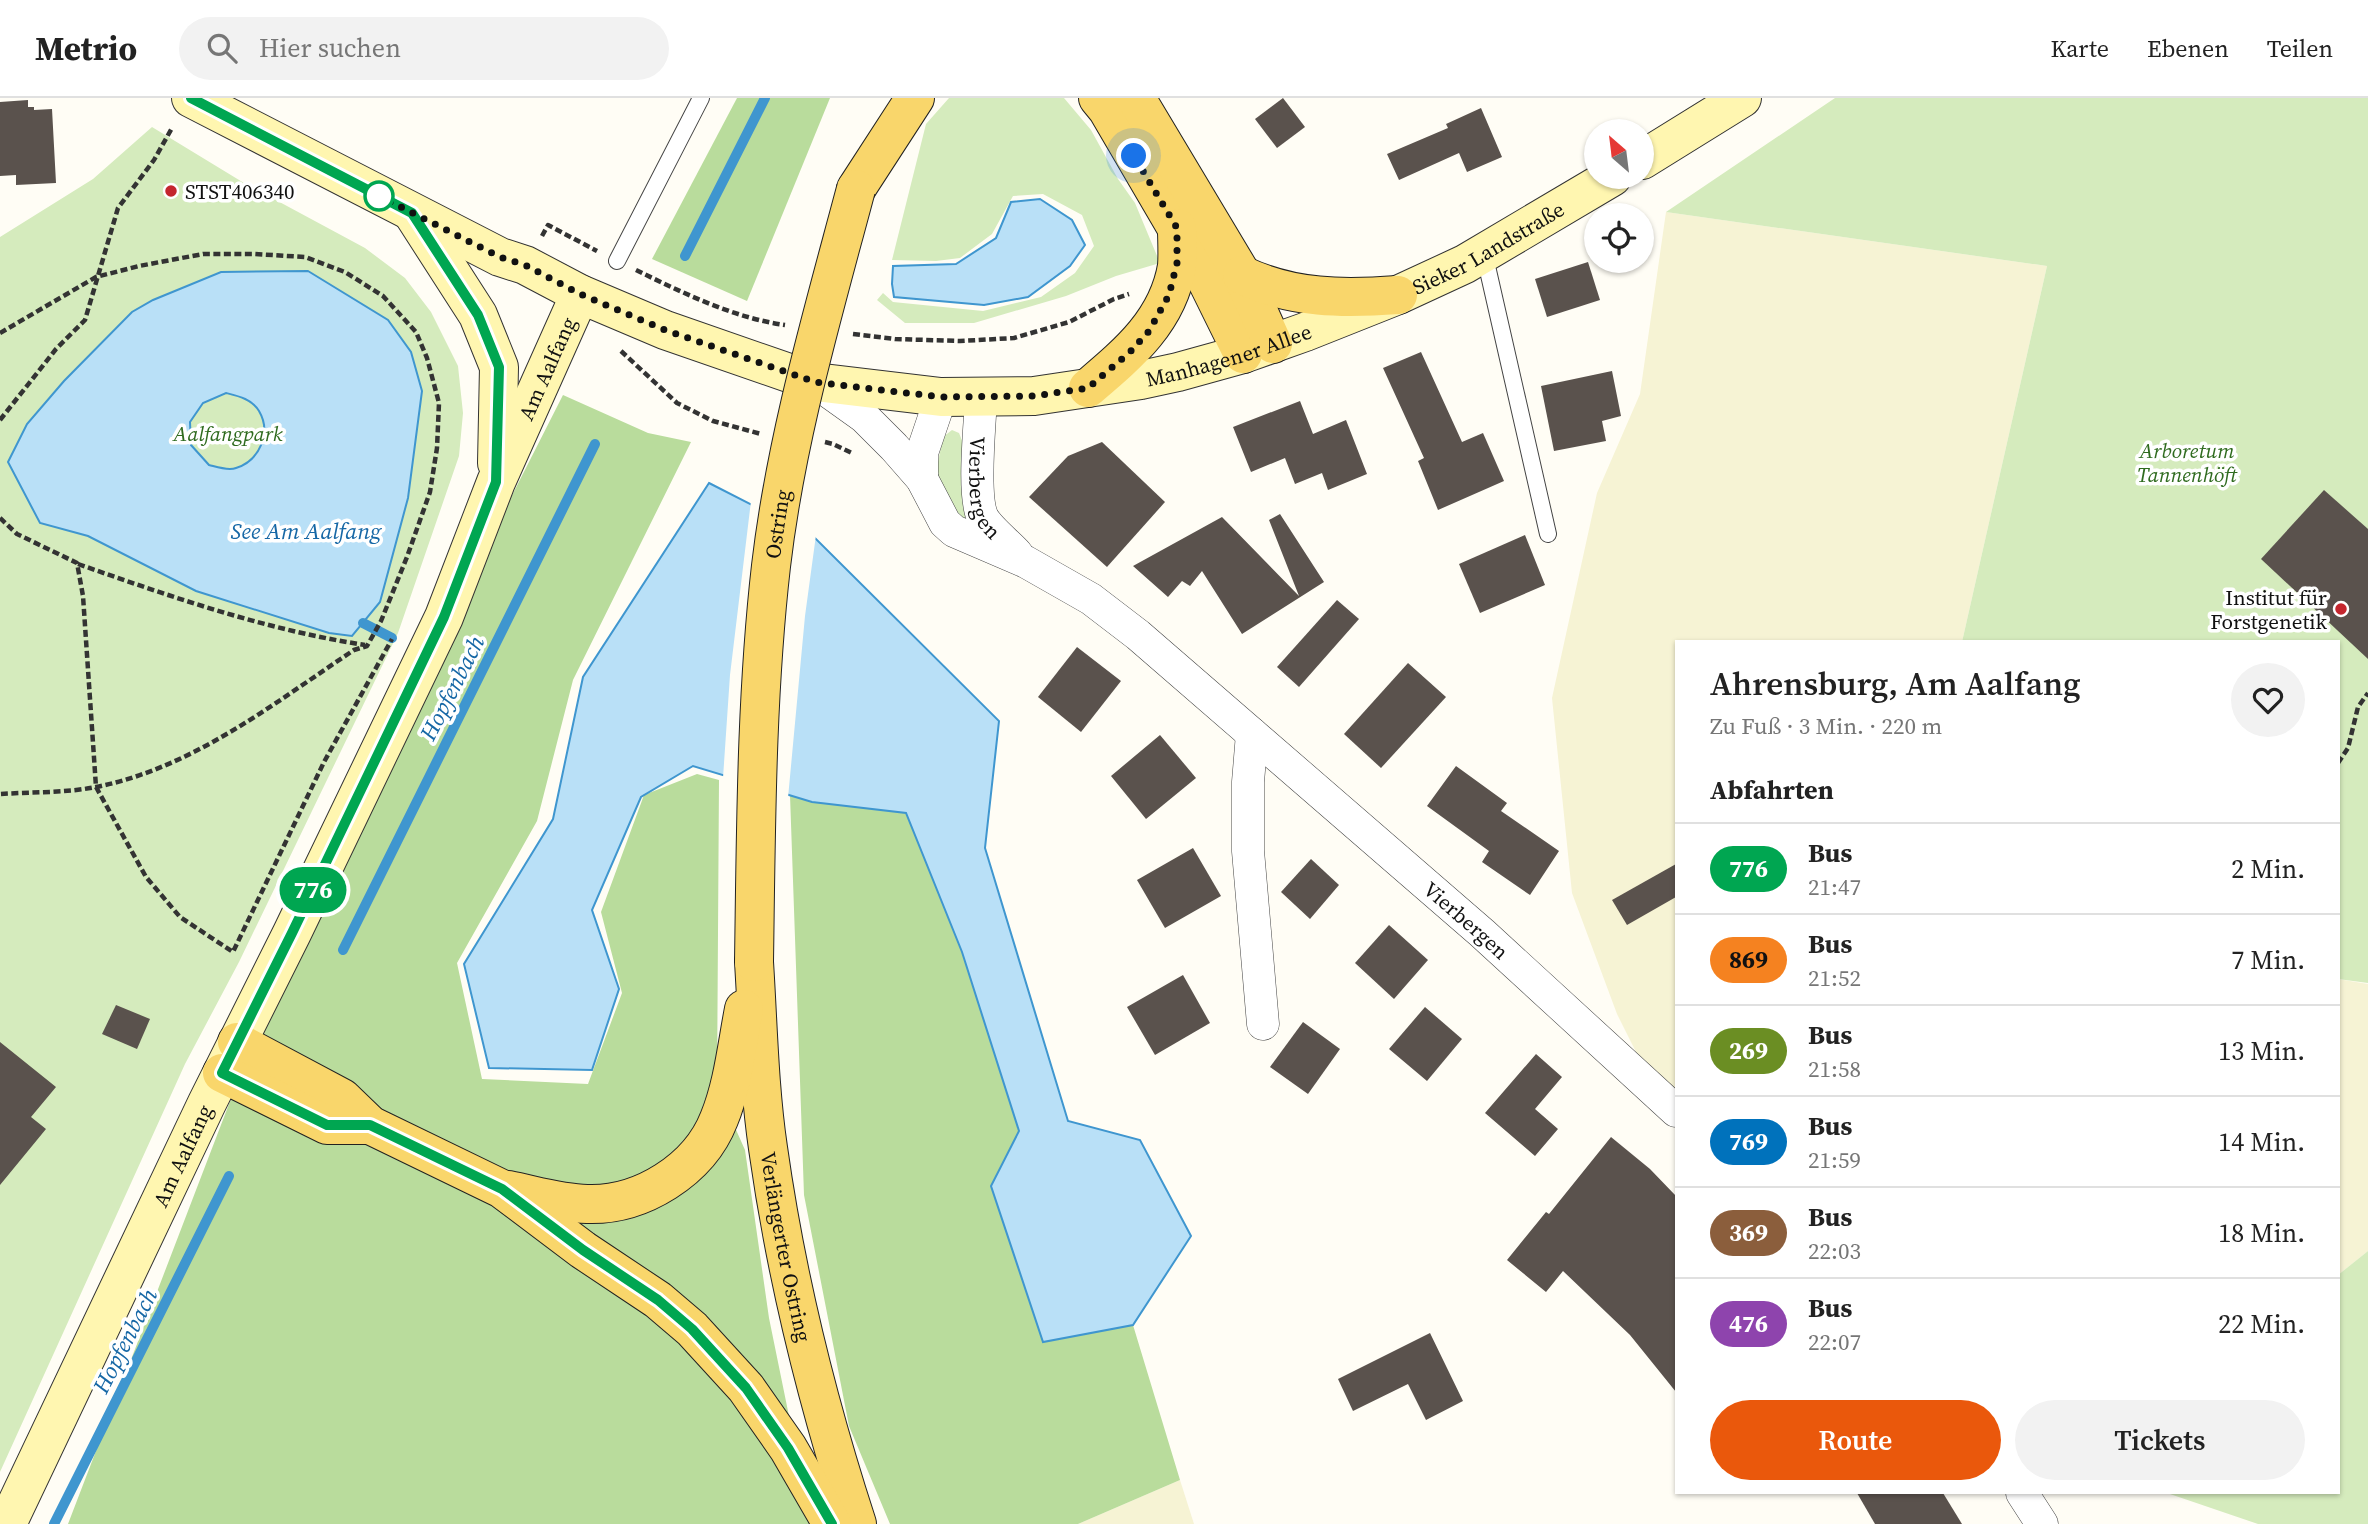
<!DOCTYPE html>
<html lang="de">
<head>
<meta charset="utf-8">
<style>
	body { margin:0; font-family:"Source Serif 4",serif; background:#f2f2f2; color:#222; height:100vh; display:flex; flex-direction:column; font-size:26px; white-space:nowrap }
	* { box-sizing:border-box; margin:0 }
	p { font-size:23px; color:#767676 }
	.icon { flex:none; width:38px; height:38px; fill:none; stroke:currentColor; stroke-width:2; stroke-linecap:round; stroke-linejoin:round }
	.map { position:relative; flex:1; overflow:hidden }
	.side { position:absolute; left:1675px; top:542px; width:665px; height:854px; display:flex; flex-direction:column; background:#fff; border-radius:0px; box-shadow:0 2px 5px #0004 }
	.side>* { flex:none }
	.badge { padding:0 14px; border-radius:23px; font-size:24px; line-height:46px }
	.needle { width:46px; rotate:332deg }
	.fabs { position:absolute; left:1584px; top:21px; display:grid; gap:14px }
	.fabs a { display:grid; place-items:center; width:70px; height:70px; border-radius:50%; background:#fff; box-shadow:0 2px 5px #0004; font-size:35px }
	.you { position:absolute; width:35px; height:35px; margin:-18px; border:5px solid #fff; border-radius:50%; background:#1a73e8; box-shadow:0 0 0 10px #1a73e833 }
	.map>.badge { position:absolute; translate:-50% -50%; box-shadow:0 0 0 4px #fff }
	h2 { padding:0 35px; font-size:26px; line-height:63px }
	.round { display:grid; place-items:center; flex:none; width:74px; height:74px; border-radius:37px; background:#f2f2f2 }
	.headline { display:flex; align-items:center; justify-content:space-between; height:119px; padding:0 35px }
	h1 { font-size:33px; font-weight:600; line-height:52px }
	.primary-button { display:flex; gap:14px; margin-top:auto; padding:14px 35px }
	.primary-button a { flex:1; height:80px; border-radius:42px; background:#ea580c; color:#fff; font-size:28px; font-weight:600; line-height:80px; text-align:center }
	.primary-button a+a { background:#f2f2f2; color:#222 }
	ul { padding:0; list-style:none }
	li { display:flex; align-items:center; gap:21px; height:91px; padding:0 35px; border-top:2px solid #e0e0e0 }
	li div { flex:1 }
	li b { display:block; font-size:26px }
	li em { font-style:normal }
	li .badge { min-width:77px; font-weight:700; text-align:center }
	header { display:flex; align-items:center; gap:42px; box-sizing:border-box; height:98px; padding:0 35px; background:#fff; border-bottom:2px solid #e0e0e0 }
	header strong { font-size:33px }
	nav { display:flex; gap:38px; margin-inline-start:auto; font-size:24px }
	.search { width:490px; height:63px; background:#f2f2f2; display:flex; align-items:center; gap:18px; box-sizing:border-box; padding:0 24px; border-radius:38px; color:#767676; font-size:26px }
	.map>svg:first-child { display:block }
</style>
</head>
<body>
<header>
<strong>Metrio</strong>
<div class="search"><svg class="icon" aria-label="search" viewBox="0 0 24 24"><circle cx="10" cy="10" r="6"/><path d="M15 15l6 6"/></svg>Hier suchen</div>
<nav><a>Karte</a><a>Ebenen</a><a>Teilen</a></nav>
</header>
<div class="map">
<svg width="2368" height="1426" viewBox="0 0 2368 1426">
	<rect width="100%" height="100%" fill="#fffdf5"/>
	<g fill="#f6f3d4">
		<polygon points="1666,114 2047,168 1962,544 1676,544 1676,996 1641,964 1617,916 1572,795 1552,600 1597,395 1640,296"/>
		<polygon points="2338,881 2368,886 2368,1153 2338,1177"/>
		<polygon points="1180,1382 1194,1426 1078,1426"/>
	</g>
	<g fill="#d5ebbd">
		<polygon points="949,0 1064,0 1091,32 1118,81 1135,105 1160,165 1116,178 1066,198 974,225 905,225 877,202 883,195 893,204 983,213 1041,199 1075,175 1094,148 1082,117 1043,96 1013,98 992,136 960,160 936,163 892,162 926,26"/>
		<polygon points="1835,0 2368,0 2368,885 2338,881 2338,544 1962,544 2047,168 1666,114"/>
		<polygon points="152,29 244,85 365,150 405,180 431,214 458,268 463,315 459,358 398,535 239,864 185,966 0,1374 0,139 93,81"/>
		<polygon points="952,332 959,335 963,345 965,417 972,431 955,418 941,388 937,369 943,339"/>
		<polygon points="2368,1153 2368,1426 2258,1426 2167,1395 2338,1395 2338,1177"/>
	</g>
	<g fill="#b9dc9c">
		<polygon points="737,0 830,0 747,203 652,161"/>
		<polygon points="563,297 648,335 691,344 573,582 537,723 457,865 482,981 588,986 622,895 601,814 644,697 697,676 719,682 717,989 745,1052 769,1220 811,1426 68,1426 229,1006 316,823 504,413"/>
		<polygon points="790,697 813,704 906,715 962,854 1019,1034 991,1088 1044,1244 1133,1227 1180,1382 1078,1426 890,1426 849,1328 804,1097"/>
	</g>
	<g fill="#b9e0f7" stroke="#3f96cf" stroke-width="2" fill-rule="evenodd">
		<polygon points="1040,101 1072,122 1085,147 1070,168 1028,199 984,207 894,199 892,186 893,168 956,166 996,140 1011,104"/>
		<path d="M308,173l80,49 23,32 11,39 -14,107 -28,104 -28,34 -23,-3 -133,-42 -108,-55 -48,-13 -32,-61 19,-38 37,-43 68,-69 21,-12 68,-28zM226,295c12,3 26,6 33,18 13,22 0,50 -23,57 -8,3 -19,-1 -27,-3l-18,-20 -1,-23 13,-19z"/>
		<polygon points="709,385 813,438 999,623 985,750 1068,1023 1140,1042 1191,1138 1133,1227 1043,1244 991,1088 1019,1033 962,854 906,715 812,704 693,668 641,699 592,812 619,891 592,972 489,970 464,866 553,721 583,579"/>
	</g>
	<polygon fill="#fffdf5" points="751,403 816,437 805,518 788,700 723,680 730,577"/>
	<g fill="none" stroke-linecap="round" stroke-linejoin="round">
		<g stroke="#3f96cf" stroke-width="10">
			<polyline points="685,158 765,0"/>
			<polyline points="363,525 392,540"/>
			<polyline points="343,852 595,346"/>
			<polyline points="54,1426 229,1078"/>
		</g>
	</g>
	<g fill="#5a524d">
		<polygon points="1283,0 1305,29 1277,50 1255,21"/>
		<polygon points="28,2 28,9 34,9 34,12 52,11 56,85 16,87 16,77 0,78 0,4"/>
		<polygon points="1481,10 1502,59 1467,74 1459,55 1399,82 1387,56 1448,30 1446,26"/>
		<polygon points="1588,164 1600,202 1547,219 1535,181"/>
		<polygon points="1421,254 1462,344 1483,335 1504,383 1438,412 1418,363 1424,360 1383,270"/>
		<polygon points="1612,273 1621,318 1602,323 1606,343 1554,353 1541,288"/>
		<polygon points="1300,303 1313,336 1346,322 1367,376 1328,392 1322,375 1295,386 1285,360 1251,374 1233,329"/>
		<polygon points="1102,344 1165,404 1107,469 1029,399 1068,358"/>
		<polygon points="2324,392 2368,431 2368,561 2261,461"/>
		<polygon points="1280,416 1324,484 1242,536 1202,473 1190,488 1182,483 1168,499 1133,468 1222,419 1299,498 1269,422"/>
		<polygon points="1525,437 1545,487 1480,515 1459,466"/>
		<polygon points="1337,502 1359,521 1299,589 1277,569"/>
		<polygon points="1077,549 1121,583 1081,634 1038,599"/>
		<polygon points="1408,565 1446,599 1381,670 1344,636"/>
		<polygon points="1160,637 1196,680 1146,721 1111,678"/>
		<polygon points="1456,668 1507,705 1501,713 1559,753 1530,797 1482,764 1489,753 1427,708"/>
		<polygon points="1193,750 1221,798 1165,830 1137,782"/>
		<polygon points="1311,761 1339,787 1310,821 1281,794"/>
		<polygon points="1676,766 1676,799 1627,827 1612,802"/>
		<polygon points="1389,827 1428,862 1394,901 1355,865"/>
		<polygon points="1183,877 1210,925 1155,957 1127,909"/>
		<polygon points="116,907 150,921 137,951 102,936"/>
		<polygon points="1425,909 1462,941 1427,983 1389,951"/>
		<polygon points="1303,924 1340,951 1308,996 1270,969"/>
		<polygon points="0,944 56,989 31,1019 46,1031 0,1087"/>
		<polygon points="1536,956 1562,979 1535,1011 1558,1031 1535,1058 1485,1015"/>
		<polygon points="1611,1039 1650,1071 1676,1098 1676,1294 1630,1237 1563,1173 1546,1194 1507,1162 1546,1114 1549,1116"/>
		<polygon points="1430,1235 1463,1303 1426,1322 1408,1286 1353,1313 1338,1281"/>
		<polygon points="1857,1395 1943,1395 1962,1426 1875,1426"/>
	</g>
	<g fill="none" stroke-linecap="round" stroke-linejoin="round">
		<g stroke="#444" stroke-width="18">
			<g id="lane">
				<polyline points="1484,155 1548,436"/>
				<polyline points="617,163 701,0"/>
			</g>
		</g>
		<g stroke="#444" stroke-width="33">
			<g id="street">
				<path id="s1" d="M815,284l49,35 30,30 28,32 23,44 9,8 72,31 65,37 47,36 344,298 194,178"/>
				<path id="s2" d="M981,300c-1,27 -9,98 2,120 6,11 25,26 34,36"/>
				<polyline points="922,381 922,355 941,299"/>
				<polyline points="1252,636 1248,684 1248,753 1263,926"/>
				<polyline points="2022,1395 2042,1426"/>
			</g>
		</g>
		<g stroke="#333" stroke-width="40">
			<g id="secondary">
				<path id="s3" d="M191,0l309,159 25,8 55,29 85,36 150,52 126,15 93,-1 107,-16 37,-8 65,-18 62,-22 93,-37 67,-31 147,-87"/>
				<polyline points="1642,62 1742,0"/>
				<polyline points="413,116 478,217 499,269 497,365"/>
				<path id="s4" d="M7,1426l200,-421 85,-170 152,-316 52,-135 84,-188"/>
			</g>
		</g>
		<g stroke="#222" stroke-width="40">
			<g id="primary">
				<polyline points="1098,0 1107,11 1203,175 1243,256"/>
				<polyline points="1136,0 1242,177 1273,246"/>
				<polyline points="856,91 915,0"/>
				<path d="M1242,177c51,24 101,24 156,20"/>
				<path d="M1088,290c40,-34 80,-67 89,-122 1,-12 0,-26 0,-38"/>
				<path id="s5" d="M754,864c4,62 5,125 14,186 18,128 49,253 89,376"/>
				<polyline points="237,944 342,1000 370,1027 502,1091 583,1152 658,1202 692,1231 746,1290 788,1350 832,1426"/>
				<polyline points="222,975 327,1027 370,1027"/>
				<path d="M508,1092c26,5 52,13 79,14 54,2 112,-34 132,-85 14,-34 18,-74 25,-110"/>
			</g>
		</g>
		<g stroke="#333" stroke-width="4.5" stroke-dasharray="7 3.5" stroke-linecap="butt">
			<polyline points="542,138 548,127 597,153"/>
			<path d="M636,172c47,23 98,48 149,55"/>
			<path d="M0,235l96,-56 43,-11 64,-12h52l50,3 40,15 38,24 33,36 11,26 12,45 -2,45 -7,44 -23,65 -26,64 -14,25 -13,4c-80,53 -161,118 -258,137 -30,6 -65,5 -96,7"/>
			<polyline points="853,236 895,241 960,243 1014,240 1069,224 1114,201 1129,196"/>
			<polyline points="621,253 677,305 713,323 761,336"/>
			<polyline points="0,322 56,251 85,222 118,110 154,62 172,30"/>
			<polyline points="825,344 833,346 852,355"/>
			<polyline points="0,420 17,436 77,465 83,498 96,689 146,779 180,819 233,854 324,664 392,541"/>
			<path d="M78,466c94,33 188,66 287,81"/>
			<polyline points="2338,665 2348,650 2358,609 2368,595"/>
		</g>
		<use href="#lane" stroke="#fff" stroke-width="16"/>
		<use href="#street" stroke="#fff" stroke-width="32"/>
		<use href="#secondary" stroke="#fff6b0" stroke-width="38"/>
		<use href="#primary" stroke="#f9d66b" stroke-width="38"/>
		<g stroke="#222" stroke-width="40" stroke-linecap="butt">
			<g id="primary-bridge">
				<path id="s6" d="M754,864c2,-132 2,-265 17,-396 15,-128 52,-253 85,-377"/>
			</g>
		</g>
		<use href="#primary-bridge" stroke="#f9d66b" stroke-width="38"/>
	</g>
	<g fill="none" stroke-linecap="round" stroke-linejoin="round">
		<g stroke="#fff" stroke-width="16">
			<polyline id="line" points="191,0 412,115 478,217 499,269 496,384 444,519 292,835 222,975 327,1027 370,1027 502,1091 583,1152 658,1202 692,1231 746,1290 788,1350 832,1426"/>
		</g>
		<use href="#line" stroke="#00a651" stroke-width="10"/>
		<polyline stroke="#111" stroke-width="7" stroke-dasharray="0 12.6" points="379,98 500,159 525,167 580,196 665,232 815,284 941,299 1034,298 1088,290 1130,254 1149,233 1169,197 1177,165 1177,130 1134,58"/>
	</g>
	<g fill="#c4262e" stroke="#fff" stroke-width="2.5">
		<circle cx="171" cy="93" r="7"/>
		<circle cx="2341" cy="511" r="7"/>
	</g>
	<circle fill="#fff" stroke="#00a651" stroke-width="3.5" cx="379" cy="98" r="14"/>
	<g text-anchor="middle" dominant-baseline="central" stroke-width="7" stroke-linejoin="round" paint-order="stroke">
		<g font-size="21" fill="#111" stroke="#fff" text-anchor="start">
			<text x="185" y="93">STST406340</text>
			<text x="2327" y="499" text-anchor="end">Institut für<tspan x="2327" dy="24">Forstgenetik</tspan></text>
		</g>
		<g font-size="21" fill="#111" stroke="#fff">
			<text stroke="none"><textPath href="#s3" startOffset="1388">Sieker Landstraße</textPath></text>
			<text stroke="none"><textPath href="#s3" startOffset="1106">Manhagener Allee</textPath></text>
			<text stroke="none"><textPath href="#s4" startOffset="1276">Am Aalfang</textPath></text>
			<text stroke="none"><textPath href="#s2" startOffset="91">Vierbergen</textPath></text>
			<text stroke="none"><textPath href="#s6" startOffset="439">Ostring</textPath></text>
			<text stroke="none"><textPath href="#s1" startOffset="854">Vierbergen</textPath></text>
			<text stroke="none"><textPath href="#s4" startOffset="408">Am Aalfang</textPath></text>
			<text stroke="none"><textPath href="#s5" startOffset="287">Verlängerter Ostring</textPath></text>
		</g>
		<g font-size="21" font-style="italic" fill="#2f6b1f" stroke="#fff">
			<text x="228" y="335">Aalfangpark</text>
			<text x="2187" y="352">Arboretum<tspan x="2187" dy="24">Tannenhöft</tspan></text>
		</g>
		<g font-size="23" font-style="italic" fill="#1768a6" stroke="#fff">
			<text x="306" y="433">See Am Aalfang</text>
			<text transform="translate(452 590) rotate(-63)">Hopfenbach</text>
			<text transform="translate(125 1243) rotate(-63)">Hopfenbach</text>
		</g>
	</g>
</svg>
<div class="fabs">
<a><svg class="needle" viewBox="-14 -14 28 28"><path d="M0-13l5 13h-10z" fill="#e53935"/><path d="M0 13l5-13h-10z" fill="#767676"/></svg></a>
<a><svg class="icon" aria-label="locate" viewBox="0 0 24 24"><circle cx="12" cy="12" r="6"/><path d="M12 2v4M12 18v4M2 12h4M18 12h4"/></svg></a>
</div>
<div class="you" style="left:1134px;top:58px"></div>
<b class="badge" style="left:313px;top:792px;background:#00a651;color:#fff">776</b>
<section class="side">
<div class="headline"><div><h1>Ahrensburg, Am Aalfang</h1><p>Zu Fuß · 3 Min. · 220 m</p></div><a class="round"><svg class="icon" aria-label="heart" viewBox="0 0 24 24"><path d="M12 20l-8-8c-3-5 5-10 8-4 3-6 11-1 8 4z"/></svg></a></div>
<h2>Abfahrten</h2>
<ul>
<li><span class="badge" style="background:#00a651;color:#fff">776</span><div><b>Bus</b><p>21:47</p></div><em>2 Min.</em></li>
<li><span class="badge" style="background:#f58220;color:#111">869</span><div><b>Bus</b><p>21:52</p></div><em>7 Min.</em></li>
<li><span class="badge" style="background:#6b8e23;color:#fff">269</span><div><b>Bus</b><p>21:58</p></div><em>13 Min.</em></li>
<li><span class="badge" style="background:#0072bc;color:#fff">769</span><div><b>Bus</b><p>21:59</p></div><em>14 Min.</em></li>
<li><span class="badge" style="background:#8b5e3c;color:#fff">369</span><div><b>Bus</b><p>22:03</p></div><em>18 Min.</em></li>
<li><span class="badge" style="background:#8e44ad;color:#fff">476</span><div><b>Bus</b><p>22:07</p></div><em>22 Min.</em></li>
</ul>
<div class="primary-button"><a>Route</a><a>Tickets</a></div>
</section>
</div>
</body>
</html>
